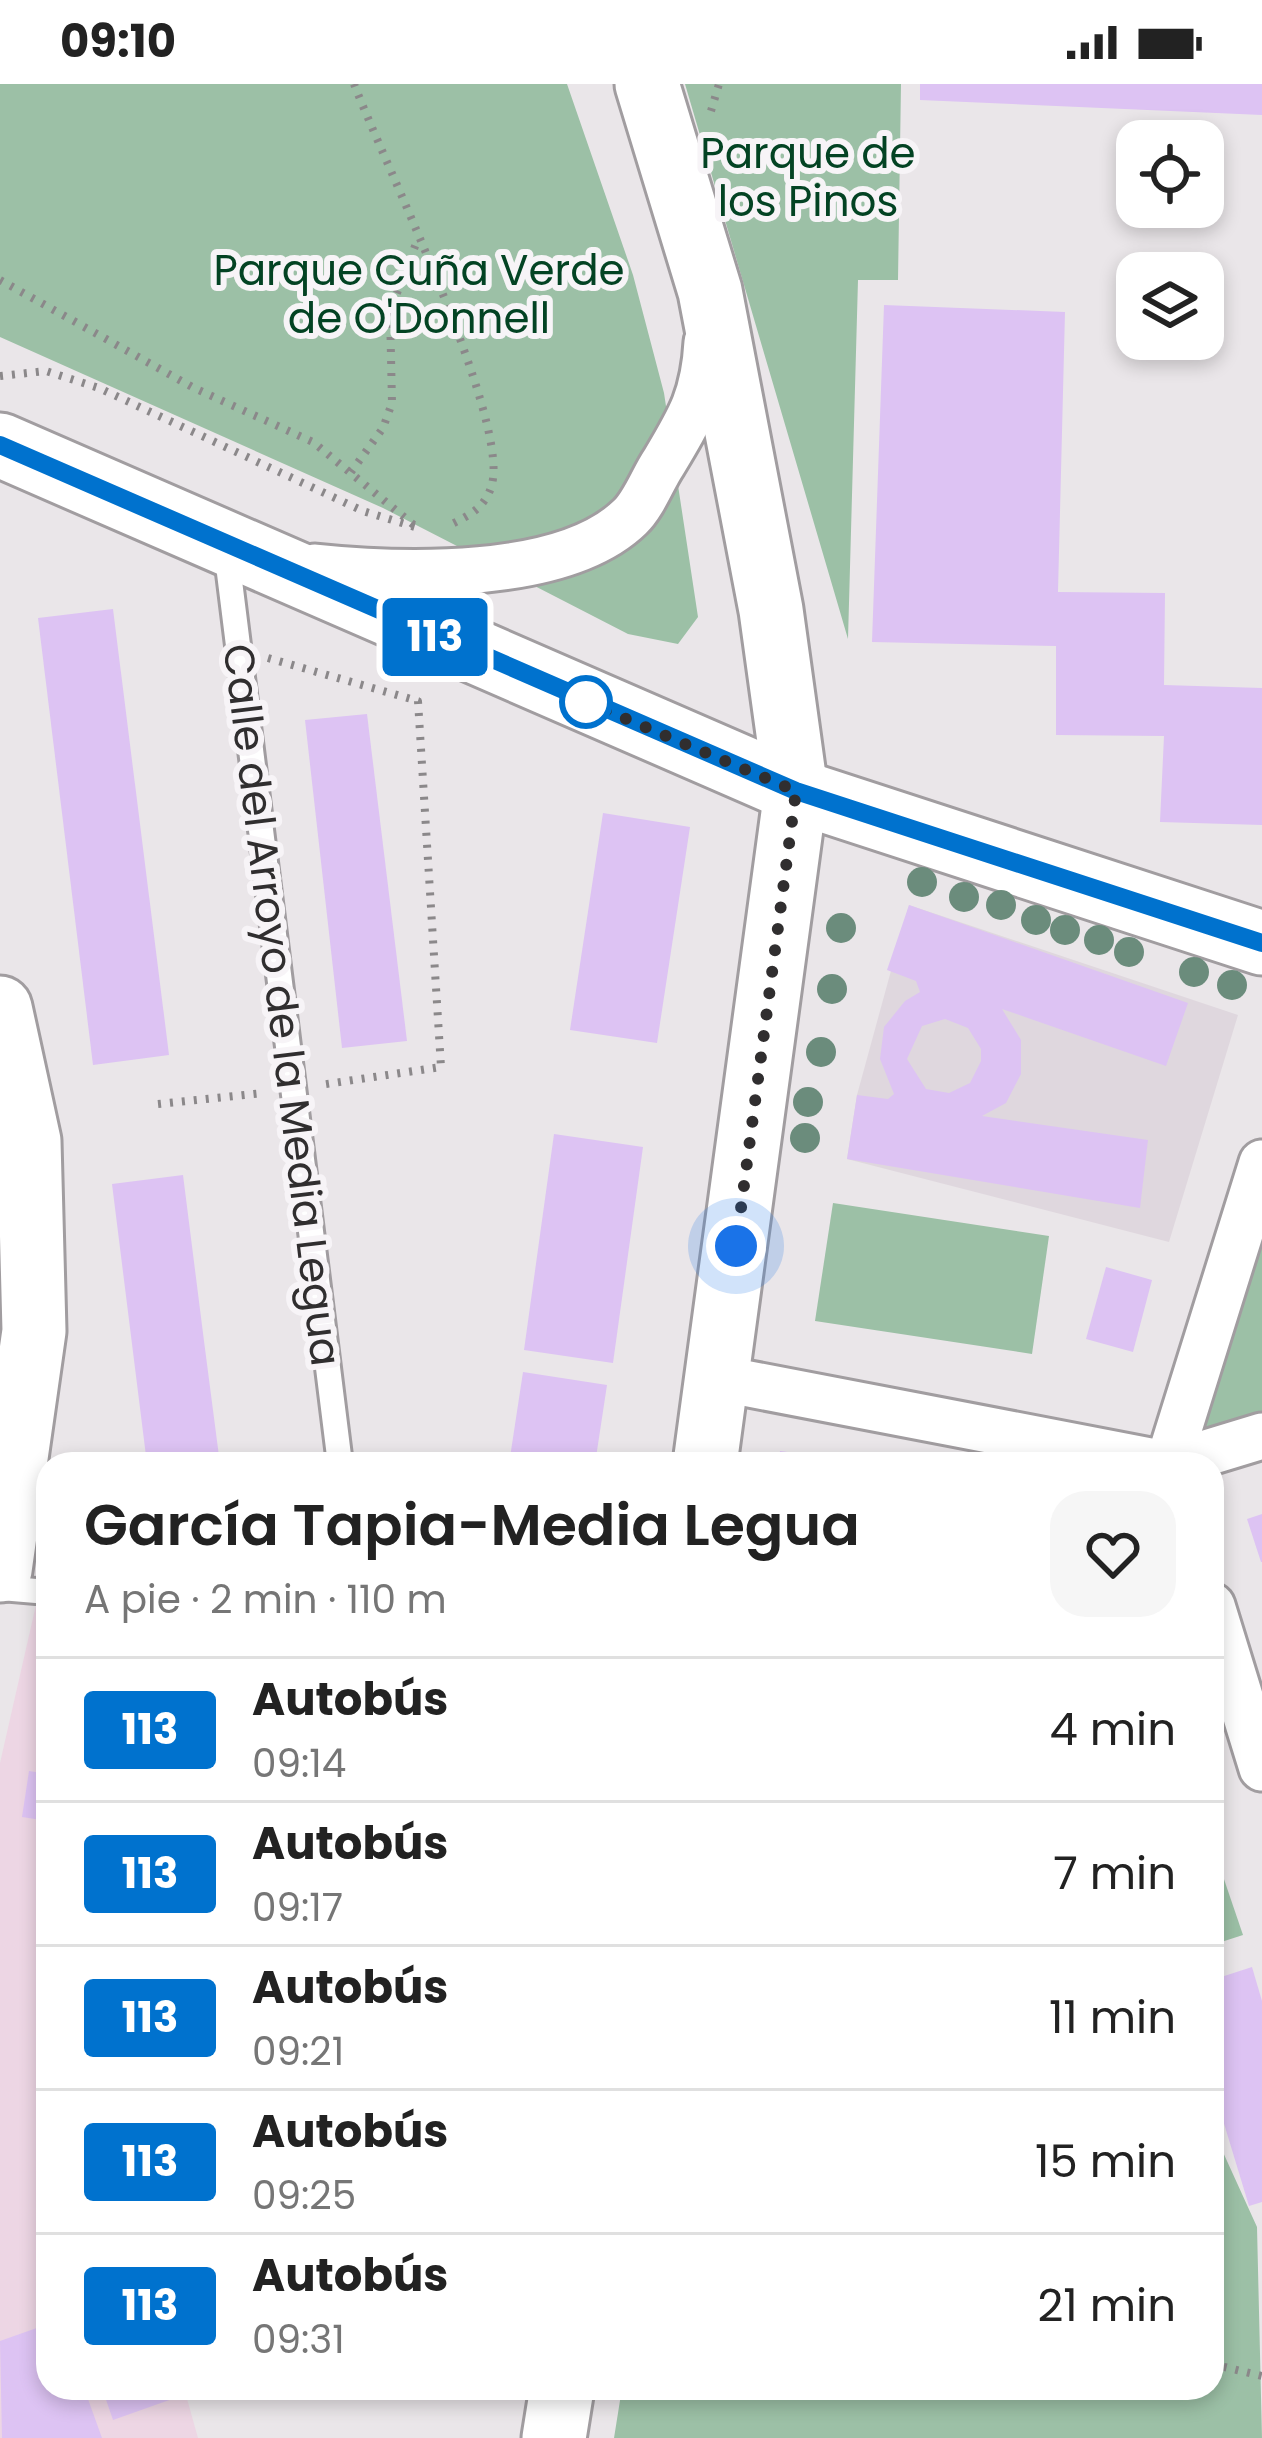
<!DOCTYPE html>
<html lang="es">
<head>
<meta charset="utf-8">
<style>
	body { margin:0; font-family:Poppins,sans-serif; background:#f6f6f6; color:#222; height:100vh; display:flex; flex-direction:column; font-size:45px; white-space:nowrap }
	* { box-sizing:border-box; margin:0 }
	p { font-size:39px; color:#767676 }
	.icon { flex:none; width:66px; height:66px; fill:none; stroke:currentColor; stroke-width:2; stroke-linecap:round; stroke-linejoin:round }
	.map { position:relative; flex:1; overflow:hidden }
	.sheet { position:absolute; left:36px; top:1368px; width:1188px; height:948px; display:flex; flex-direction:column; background:#fff; border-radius:36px; box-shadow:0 6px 18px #0003 }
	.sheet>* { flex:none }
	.badge { padding:0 24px; border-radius:9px; font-size:42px; line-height:78px }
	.controls { position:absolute; left:1116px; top:36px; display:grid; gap:24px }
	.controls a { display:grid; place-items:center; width:108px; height:108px; border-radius:24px; background:#fff; box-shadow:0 6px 18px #0003; font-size:60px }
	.you { position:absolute; width:60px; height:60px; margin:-30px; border:9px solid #fff; border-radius:50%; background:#1a73e8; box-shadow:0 0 0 18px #1a73e833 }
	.map>.badge { position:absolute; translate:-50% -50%; box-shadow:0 0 0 6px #fff }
	.round { display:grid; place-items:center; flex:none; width:126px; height:126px; border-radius:36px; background:#f6f6f6 }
	.head { display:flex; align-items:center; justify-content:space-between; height:204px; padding:0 48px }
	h1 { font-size:57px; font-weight:600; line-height:90px }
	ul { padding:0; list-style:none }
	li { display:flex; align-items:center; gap:36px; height:144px; padding:0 48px; border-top:3px solid #e0e0e0 }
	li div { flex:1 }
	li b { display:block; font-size:45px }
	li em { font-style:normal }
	li .badge { min-width:132px; font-weight:700; text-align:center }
	.status { display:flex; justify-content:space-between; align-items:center; height:84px; padding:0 60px; background:#fff; direction:ltr }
	.status svg { height:33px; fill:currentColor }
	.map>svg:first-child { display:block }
</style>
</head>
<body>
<div class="status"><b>09:10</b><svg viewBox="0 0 49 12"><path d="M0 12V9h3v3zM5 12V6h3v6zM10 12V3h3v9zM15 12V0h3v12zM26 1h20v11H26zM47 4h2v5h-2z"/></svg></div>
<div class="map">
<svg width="1262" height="2354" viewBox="0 0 1262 2354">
	<rect width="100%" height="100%" fill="#eae6e9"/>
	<polygon fill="#dfd7de" points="909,821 1238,931 1169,1158 847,1075 857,1011"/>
	<polygon fill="#edd6e4" points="48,1468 48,2304 184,2304 198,2354 0,2354 0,1679"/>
	<g fill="#9cc0a6">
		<polygon points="0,0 567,0 633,191 664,309 698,533 678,560 628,550 383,424 0,253"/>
		<polygon points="685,0 901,0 898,196 858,196 848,555"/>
		<polygon points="833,1119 1049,1152 1032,1270 815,1237"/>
		<polygon points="1262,1141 1262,1335 1195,1359"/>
		<polygon points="1212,1760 1243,1851 1212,1861"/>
		<polygon points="1212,2044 1257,2143 1262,2354 614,2354 622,2304 1212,2304"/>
	</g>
	<g fill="#ddc3f3" fill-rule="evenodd">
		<polygon points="920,0 1262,0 1262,31 920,16"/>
		<polygon points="884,221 1065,228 1058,508 1165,509 1164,601 1262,604 1262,741 1160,738 1164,652 1056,651 1056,562 872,558"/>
		<polygon points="113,525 169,971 93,981 38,534"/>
		<polygon points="367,630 407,957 342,964 305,636"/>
		<polygon points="603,729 690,743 657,959 570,946"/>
		<path d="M909,821l279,98 -22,63 -164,-57 19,31v34l-15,29 -24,13 166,24 -8,68 -293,-49 10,-64 31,4 6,-5 -14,-35 4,-32 21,-26 15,-9 -4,-11 -29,-11zM945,935l23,9 13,21v12l-11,22 -21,10 -23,-4 -19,-30 15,-33z"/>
		<polygon points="554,1050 643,1063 613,1279 524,1266"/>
		<polygon points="183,1091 204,1257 220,1380 147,1380 112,1100"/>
		<polygon points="1106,1183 1152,1196 1133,1268 1086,1255"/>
		<polygon points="523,1288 607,1301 595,1380 509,1380"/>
		<polygon points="780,1367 855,1377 855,1380 778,1380"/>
		<polygon points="1262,1430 1262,1478 1261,1478 1247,1435"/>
		<polygon points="29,1687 48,1690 48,1737 22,1733"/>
		<polygon points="1252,1883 1262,1917 1262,2118 1249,2122 1212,2000 1212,1896"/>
		<polygon points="48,2240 48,2304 84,2304 102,2354 2,2354 0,2257"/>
		<polygon points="102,2304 172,2304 175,2314 113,2336"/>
	</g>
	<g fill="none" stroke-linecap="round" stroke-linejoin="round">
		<g stroke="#a19da0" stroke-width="30">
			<g id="lane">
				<polyline points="226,465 340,1380"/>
				<polyline points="0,1504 48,1508"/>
			</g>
		</g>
		<g stroke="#a19da0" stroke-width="51">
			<g id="street">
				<path d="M315,483c85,9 248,15 315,-50 14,-13 23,-39 34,-55 27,-45 40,-67 43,-120"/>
				<polyline points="718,1294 1166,1380"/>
				<polyline points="1168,1380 1262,1079"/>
				<polyline points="1170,1380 1262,1352"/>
				<polyline points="1212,1522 1262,1684"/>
			</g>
		</g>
		<g stroke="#a19da0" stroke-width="69">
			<g id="secondary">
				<polyline points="647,0 710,207 771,526 796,707 705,1380"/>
				<polyline points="0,361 796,707 1262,859"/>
				<polyline points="0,924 29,1057 34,1247 0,1486"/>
				<polyline points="554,2354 562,2304"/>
			</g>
		</g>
		<g stroke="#8b888a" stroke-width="8" stroke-dasharray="3 9" stroke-linecap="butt">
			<path d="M354,0c29,76 155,334 138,400 -6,24 -24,32 -44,42"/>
			<polyline points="711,27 719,0"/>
			<polyline points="0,196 194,304 313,358 415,442"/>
			<polyline points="0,292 46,287 99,304 363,427 415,443"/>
			<polyline points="351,388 383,344 392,319 390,227 417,157"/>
			<polyline points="268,574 418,617 441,983 320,1001"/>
			<polyline points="158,1020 263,1009"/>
			<polyline points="1212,2280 1262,2292"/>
		</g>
		<use href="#lane" stroke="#fff" stroke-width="24"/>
		<use href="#street" stroke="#fff" stroke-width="45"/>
		<use href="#secondary" stroke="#fff" stroke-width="63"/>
	</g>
	<g fill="#6b8c7c">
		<circle cx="922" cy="798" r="15"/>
		<circle cx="964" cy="813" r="15"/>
		<circle cx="1001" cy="821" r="15"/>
		<circle cx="1036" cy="836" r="15"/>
		<circle cx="841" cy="844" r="15"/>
		<circle cx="1065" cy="846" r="15"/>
		<circle cx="1099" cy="856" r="15"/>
		<circle cx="1129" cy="868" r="15"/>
		<circle cx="1194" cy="888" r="15"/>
		<circle cx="1232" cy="901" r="15"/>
		<circle cx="832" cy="905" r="15"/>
		<circle cx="821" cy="968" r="15"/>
		<circle cx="808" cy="1018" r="15"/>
		<circle cx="805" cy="1054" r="15"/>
	</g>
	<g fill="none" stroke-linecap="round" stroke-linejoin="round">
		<g stroke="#fff" stroke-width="27">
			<polyline id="line" points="0,361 796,707 1262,859"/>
		</g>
		<use href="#line" stroke="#0072ce" stroke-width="18"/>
		<polyline stroke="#302e2f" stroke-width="12" stroke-dasharray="0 21.6" points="586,618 796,707 736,1162"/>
	</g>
	<circle fill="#fff" stroke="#0072ce" stroke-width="6" cx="586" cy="618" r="24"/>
	<g text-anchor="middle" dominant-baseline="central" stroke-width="12" stroke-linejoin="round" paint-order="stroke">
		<g font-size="42" fill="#034323" stroke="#f7f4f7">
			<text x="808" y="69">Parque de<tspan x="808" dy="48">los Pinos</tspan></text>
			<text x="419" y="186">Parque Cuña Verde<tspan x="419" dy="48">de O'Donnell</tspan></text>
		</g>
		<g font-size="42" fill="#302e2f" stroke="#f7f4f7">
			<text transform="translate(282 921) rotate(83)">Calle del Arroyo de la Media Legua</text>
		</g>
	</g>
</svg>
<div class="controls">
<a><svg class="icon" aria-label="locate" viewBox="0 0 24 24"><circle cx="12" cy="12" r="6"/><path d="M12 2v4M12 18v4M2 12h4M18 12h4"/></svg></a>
<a><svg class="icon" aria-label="layers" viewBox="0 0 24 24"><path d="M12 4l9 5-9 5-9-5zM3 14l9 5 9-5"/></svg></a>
</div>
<div class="you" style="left:736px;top:1162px"></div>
<b class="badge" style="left:435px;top:553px;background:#0072ce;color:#fff">113</b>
<section class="sheet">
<div class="head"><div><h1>García Tapia-Media Legua</h1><p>A pie · 2 min · 110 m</p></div><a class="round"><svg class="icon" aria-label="heart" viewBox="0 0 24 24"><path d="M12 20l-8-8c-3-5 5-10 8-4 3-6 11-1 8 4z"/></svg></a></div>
<ul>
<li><span class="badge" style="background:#0072ce;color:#fff">113</span><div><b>Autobús</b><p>09:14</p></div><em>4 min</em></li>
<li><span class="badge" style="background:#0072ce;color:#fff">113</span><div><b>Autobús</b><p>09:17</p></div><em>7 min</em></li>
<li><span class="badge" style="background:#0072ce;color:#fff">113</span><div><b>Autobús</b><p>09:21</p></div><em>11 min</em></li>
<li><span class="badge" style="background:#0072ce;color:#fff">113</span><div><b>Autobús</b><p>09:25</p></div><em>15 min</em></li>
<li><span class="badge" style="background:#0072ce;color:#fff">113</span><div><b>Autobús</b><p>09:31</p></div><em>21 min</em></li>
</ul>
</section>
</div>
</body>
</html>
